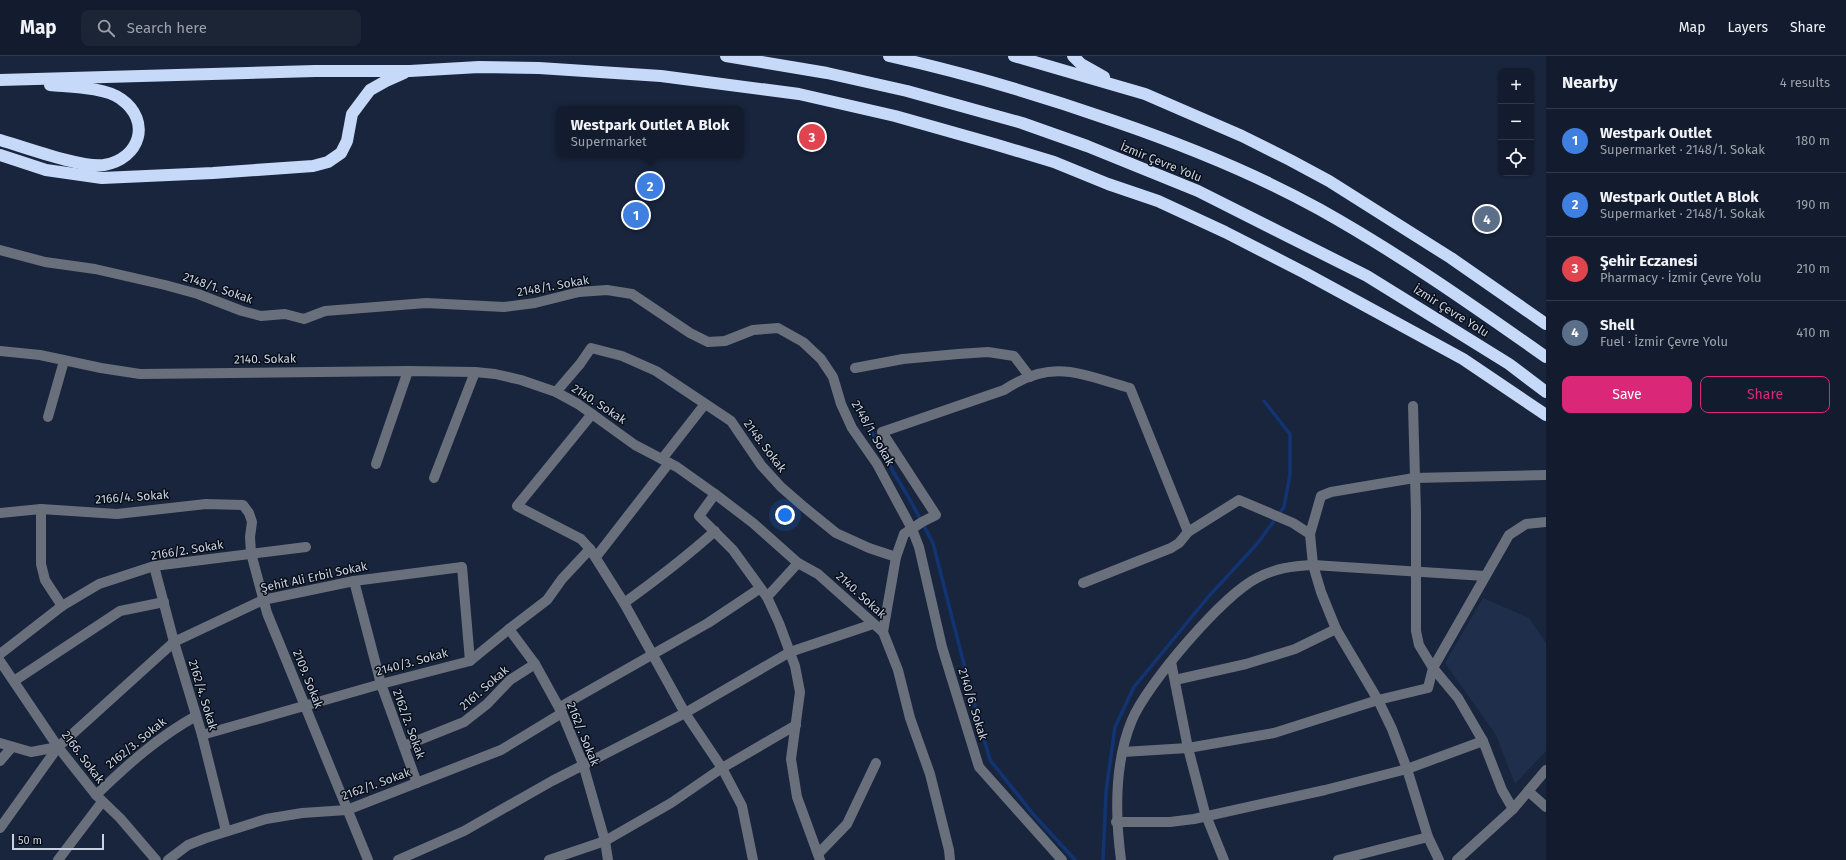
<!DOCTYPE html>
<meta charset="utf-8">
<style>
:root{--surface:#121c2e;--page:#1b2536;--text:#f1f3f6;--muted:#9ca1aa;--line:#313a4a;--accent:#db2777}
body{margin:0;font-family:"Fira Sans",sans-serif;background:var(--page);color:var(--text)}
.controls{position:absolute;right:12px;top:12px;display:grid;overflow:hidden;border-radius:8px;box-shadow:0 1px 3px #0004}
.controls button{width:36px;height:36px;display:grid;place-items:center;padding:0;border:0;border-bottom:1px solid var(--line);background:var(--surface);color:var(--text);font:20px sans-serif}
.scale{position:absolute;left:12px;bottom:10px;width:92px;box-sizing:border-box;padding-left:4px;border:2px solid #c9d2e2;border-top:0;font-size:11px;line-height:14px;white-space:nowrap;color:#c9d2e2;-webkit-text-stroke:3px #090f19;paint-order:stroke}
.you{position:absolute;left:785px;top:459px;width:14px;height:14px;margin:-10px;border:3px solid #fff;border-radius:50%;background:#1a73e8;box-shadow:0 0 0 6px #1a73e833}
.badge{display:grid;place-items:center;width:26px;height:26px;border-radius:50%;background:var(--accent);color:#fff;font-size:13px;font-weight:700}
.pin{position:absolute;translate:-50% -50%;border:2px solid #fff;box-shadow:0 1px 4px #0006}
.popup{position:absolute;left:556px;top:50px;width:188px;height:52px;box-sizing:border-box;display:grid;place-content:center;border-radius:8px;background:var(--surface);filter:drop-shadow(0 1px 3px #0005);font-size:13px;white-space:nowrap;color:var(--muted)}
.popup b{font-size:15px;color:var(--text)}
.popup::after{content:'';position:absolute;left:50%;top:100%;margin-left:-8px;border:8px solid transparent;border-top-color:var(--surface)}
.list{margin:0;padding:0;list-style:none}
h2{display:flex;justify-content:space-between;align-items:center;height:52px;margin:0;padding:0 16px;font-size:17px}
h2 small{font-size:13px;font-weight:400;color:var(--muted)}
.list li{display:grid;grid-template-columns:26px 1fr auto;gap:12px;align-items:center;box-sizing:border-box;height:64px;padding:0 16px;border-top:1px solid var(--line)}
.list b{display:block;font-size:15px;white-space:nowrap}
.list p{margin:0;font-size:13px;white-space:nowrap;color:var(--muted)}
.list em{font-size:13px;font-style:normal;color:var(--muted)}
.actions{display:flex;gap:8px;padding:12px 16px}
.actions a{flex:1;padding:9px 0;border:1px solid var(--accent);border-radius:8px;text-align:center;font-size:14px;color:var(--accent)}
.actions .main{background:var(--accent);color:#fff}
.icon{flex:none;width:22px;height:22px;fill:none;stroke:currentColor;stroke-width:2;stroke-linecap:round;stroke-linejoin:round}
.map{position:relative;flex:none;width:1546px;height:804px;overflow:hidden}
header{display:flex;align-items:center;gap:24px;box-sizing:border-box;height:56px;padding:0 20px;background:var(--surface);border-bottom:1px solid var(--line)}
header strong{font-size:19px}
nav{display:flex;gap:22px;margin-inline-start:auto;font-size:14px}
.search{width:280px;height:36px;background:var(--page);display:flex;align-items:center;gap:10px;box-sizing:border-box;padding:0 14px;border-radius:8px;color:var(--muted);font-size:15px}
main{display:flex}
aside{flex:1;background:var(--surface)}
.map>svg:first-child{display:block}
.built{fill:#1e2e4b}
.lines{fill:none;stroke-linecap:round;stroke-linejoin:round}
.stream{stroke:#133472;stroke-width:3.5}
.minor{stroke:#69707c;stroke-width:10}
.highway{stroke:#c7d9f8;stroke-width:12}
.labels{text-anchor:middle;stroke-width:3;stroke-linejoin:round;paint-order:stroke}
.street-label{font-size:12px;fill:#c9d2e2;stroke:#090f19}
</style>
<header>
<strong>Map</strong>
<div class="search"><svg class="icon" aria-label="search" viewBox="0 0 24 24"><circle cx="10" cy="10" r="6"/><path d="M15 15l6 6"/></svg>Search here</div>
<nav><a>Map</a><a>Layers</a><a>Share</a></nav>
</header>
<main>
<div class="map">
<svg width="1546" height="804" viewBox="0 0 1546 804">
<rect width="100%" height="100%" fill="#18253d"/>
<polygon class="built" points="1483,542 1529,562 1546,587 1546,695 1515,728 1496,679 1445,607"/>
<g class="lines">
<g class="stream">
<polyline points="857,344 879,392 909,442 933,487 968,624 990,704 1033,758 1075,804"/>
<polyline points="1103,804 1106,736 1115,671 1134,631 1209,540 1257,488 1284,451 1290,418 1290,378 1264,345"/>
</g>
<g class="minor">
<polyline points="0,194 45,206 95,213 165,229 198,238 242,255 261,260 285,258 304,263 325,255 426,247 504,251 535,247 579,236 607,234 632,238 690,277 708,286 725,285 753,274 778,272 803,286 821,303 833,321 841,348 852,372 877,408 912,473 919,491 942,591 979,711 1062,804"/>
<polyline points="0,295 40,299 101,312 140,318 408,315 475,316 495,318 521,324 556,336 578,348 635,389 677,411 715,438 753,467 798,507 818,518 883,576 898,614 910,662 930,718 949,794 950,804"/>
<polyline points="855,312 903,303 958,298 988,296 1014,300 1030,321"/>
<polyline points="556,336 580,308 591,292 622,300 656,315 731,365 761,409 781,431 804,451 836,477 869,492 896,501 883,576"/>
<polyline points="1413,350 1416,456 1416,575 1419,589 1433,612 1458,642 1483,685 1502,734 1513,753"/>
<polyline points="48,361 64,305"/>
<polyline points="662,403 705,348"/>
<polyline points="376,408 408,315"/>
<polyline points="434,422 475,316"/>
<polyline points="715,438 699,460 733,494 767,541 779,567 795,610 800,636 791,703 797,741 820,804"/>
<polyline points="41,453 41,508 45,524 62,550"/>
<polyline points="0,457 41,453 117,458 206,448 243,449 249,457 252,466 250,481 251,497 267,557 368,804"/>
<polyline points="1310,478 1321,440 1331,436 1414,422 1546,419"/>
<polyline points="596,501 669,407"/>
<path d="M896 501 904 478 922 466 936 459 882 376 1004 334C1052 302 1080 318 1130 332L1188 476"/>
<polyline points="154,510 174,586 202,679 226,775"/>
<polyline points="354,525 381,628 417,727"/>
<polyline points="1083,527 1171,492 1179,487 1188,476 1239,444 1293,467 1310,478 1313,509 1321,536 1336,573 1378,644 1392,673 1407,713 1428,781"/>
<polyline points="767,541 798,507"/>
<path d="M624 547C656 524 686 501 715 475"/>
<polyline points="509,573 535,608 562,657 583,708 605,785 608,804"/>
<polyline points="0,598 62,550 99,528 154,510 306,491"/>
<polyline points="0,605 58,691 96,739 120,762 156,804"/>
<polyline points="1171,606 1188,692 1205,757 1224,804"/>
<polyline points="1175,624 1246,608 1295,593 1336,573"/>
<polyline points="14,625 120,555 164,546"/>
<polyline points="560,651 708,567 759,533"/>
<polyline points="202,679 381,628 470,605 509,573 547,544 562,523 590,493"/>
<polyline points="0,687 31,696 58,691"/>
<polyline points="404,690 464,666 487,648 510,624 535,608"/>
<polyline points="1123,696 1188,692 1274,677 1378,644 1428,632 1433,612 1509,479 1526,468 1546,466"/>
<polyline points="0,705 12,691"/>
<polyline points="1528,735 1546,751"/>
<path d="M96 739C127 709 158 681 196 660"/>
<polyline points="1116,766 1170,766 1194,763 1325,734 1407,713 1483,685"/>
<polyline points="0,772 58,691 174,586 263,544 354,525 462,511 470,605"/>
<polyline points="818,798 847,768 876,707"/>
<polyline points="58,804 102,746"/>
<polyline points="168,804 188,789 206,782 266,763 302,757 347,754 501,694 562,657"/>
<polyline points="398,804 464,775 552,725 685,657 790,596 873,568"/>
<polyline points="549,804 605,785 671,747 722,712 685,657 624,547 590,493 581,483 517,450 592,358"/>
<polyline points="753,804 742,750 722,712 796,669"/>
<path d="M1121 804C1115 758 1114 707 1132 664 1147 628 1223 539 1257 522 1276 512 1292 510 1313 509L1485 520"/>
<polyline points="1338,804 1428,781 1439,804"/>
<polyline points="1457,804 1513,753 1546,714"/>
</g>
<g class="highway">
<polyline points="726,0 827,17 907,35 1022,67 1087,90 1198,135 1367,220 1509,308 1546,336"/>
<path d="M889 0C965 17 1040 39 1114 65 1184 89 1254 117 1319 153 1398 197 1472 249 1546 301"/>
<polyline points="1014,0 1145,38 1242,80 1290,104 1329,125 1451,202 1546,268"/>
<polyline points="1073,0 1081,8 1104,21"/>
<polyline points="0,24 315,15 410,15 479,11 539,12 661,20 799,38 895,60 994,88 1054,106 1108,128 1158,145 1225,176 1305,217 1463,303 1546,359"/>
<path d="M0 84C24 91 81 112 104 109 140 103 152 65 121 43 105 31 70 31 50 29"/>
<polyline points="0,99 46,114 102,122 213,117 313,110 328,106 341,97 347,85 352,58 370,34 386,25 404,17"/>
</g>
</g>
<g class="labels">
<g class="street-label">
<text transform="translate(1161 106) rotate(22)" y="4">İzmir Çevre Yolu</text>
<text transform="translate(553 230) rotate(-10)" y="4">2148/1. Sokak</text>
<text transform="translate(218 232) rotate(19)" y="4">2148/1. Sokak</text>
<text transform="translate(1451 255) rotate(32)" y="4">İzmir Çevre Yolu</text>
<text transform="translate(265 303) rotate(-1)" y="4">2140. Sokak</text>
<text transform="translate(599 348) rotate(33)" y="4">2140. Sokak</text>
<text transform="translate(873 377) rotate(60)" y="4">2148/1. Sokak</text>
<text transform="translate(765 390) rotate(53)" y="4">2148. Sokak</text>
<text transform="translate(132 441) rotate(-4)" y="4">2166/4. Sokak</text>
<text transform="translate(187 494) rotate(-9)" y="4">2166/2. Sokak</text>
<text transform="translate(314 521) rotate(-12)" y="4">Şehit Ali Erbil Sokak</text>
<text transform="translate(861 539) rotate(42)" y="4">2140. Sokak</text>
<text transform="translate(412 606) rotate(-15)" y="4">2140/3. Sokak</text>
<text transform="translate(308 623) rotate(68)" y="4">2109. Sokak</text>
<text transform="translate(484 632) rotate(-41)" y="4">2161. Sokak</text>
<text transform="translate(203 639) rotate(73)" y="4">2162/4. Sokak</text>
<text transform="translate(973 648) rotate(73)" y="4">2140/6. Sokak</text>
<text transform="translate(409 668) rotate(70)" y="4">2162/2. Sokak</text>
<text transform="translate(583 678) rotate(68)" y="4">2162/. Sokak</text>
<text transform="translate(136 687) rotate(-39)" y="4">2162/3. Sokak</text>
<text transform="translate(83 701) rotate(53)" y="4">2166. Sokak</text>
<text transform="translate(376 728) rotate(-20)" y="4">2162/1. Sokak</text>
</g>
</g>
</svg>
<div class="controls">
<button>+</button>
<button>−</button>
<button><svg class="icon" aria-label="locate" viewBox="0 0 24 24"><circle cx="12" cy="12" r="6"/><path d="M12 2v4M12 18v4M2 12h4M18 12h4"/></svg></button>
</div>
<div class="scale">50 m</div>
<div class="you"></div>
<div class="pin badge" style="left:636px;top:159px;background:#3f7fe0">1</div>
<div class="pin badge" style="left:650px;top:130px;background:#3f7fe0">2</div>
<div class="popup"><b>Westpark Outlet A Blok</b>Supermarket</div>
<div class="pin badge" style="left:812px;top:81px;background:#e0444e">3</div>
<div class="pin badge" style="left:1487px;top:163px;background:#5c6f8a">4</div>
</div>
<aside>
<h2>Nearby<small>4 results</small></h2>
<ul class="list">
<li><span class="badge" style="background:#3f7fe0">1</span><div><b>Westpark Outlet</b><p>Supermarket · 2148/1. Sokak</p></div><em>180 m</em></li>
<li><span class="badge" style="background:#3f7fe0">2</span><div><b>Westpark Outlet A Blok</b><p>Supermarket · 2148/1. Sokak</p></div><em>190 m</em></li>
<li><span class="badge" style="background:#e0444e">3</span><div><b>Şehir Eczanesi</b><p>Pharmacy · İzmir Çevre Yolu</p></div><em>210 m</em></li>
<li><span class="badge" style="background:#5c6f8a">4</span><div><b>Shell</b><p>Fuel · İzmir Çevre Yolu</p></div><em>410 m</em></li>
</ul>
<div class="actions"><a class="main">Save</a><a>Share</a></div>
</aside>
</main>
